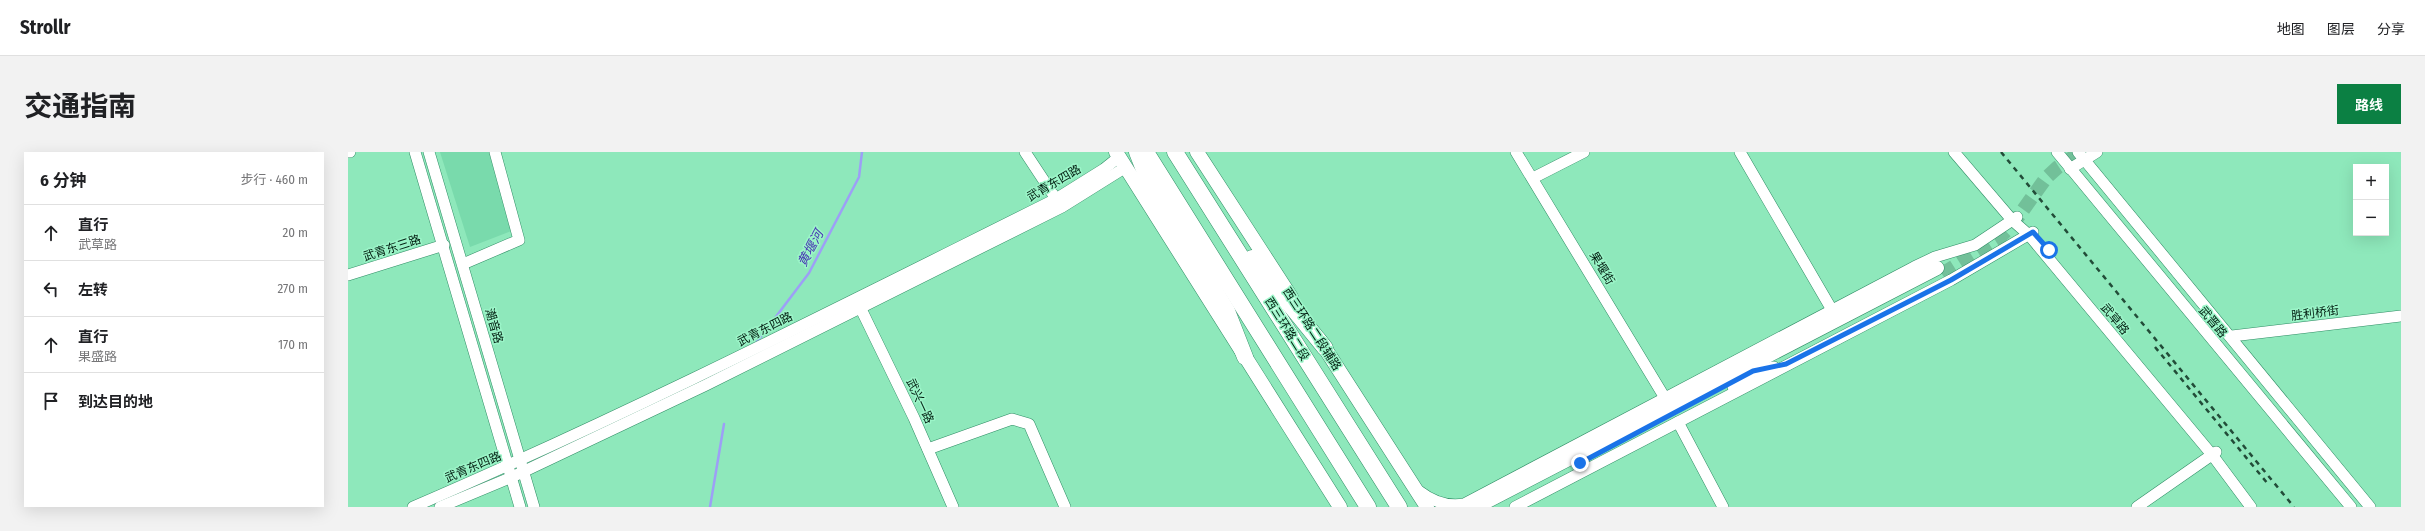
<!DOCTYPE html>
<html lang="zh">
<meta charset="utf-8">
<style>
:root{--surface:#fff;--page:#f2f2f2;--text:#202124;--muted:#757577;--line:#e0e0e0;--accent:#0b8043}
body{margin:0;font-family:"Fira Sans Condensed","Noto Sans SC",sans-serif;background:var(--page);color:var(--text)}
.controls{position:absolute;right:12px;top:12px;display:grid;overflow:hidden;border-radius:0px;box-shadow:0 4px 16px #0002}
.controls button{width:36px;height:36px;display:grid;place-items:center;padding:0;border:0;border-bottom:1px solid var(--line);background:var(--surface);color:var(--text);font:20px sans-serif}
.stop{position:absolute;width:12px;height:12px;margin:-9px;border:3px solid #1a73e8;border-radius:50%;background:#fff}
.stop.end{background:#1a73e8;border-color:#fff;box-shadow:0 1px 4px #0008}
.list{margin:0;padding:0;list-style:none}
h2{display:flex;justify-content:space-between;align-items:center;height:52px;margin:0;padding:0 16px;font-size:17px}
h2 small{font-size:13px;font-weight:400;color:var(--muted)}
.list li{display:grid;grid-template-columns:26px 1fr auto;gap:12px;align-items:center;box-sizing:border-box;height:56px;padding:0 16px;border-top:1px solid var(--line)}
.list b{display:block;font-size:15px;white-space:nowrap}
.list p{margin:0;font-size:13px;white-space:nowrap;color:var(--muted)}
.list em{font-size:13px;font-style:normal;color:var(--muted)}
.icon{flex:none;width:22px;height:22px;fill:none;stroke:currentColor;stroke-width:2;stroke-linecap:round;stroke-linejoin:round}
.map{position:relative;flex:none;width:2053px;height:355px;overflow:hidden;border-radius:0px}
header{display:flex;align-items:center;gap:24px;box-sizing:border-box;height:56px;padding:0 20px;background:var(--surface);border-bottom:1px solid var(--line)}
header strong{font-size:19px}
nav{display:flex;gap:22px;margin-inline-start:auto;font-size:14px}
.intro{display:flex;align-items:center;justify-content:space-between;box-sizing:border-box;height:96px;padding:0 24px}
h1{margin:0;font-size:28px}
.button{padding:10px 18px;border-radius:0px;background:var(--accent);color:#fff;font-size:14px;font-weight:700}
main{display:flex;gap:24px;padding:0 24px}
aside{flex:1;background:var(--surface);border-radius:0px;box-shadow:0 4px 16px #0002}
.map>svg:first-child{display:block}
.built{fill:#79daac}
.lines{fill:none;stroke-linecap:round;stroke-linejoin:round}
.stream{stroke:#9d9ff6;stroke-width:2.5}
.major-tunnel{stroke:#72c099;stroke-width:14;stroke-dasharray:14 7;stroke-linecap:butt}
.minor-casing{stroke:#2f8d65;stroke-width:12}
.major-casing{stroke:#2f8d65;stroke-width:15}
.highway-casing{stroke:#2f8d65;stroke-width:17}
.minor{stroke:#fff;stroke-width:11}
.major{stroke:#fff;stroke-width:14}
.highway{stroke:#fff;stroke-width:16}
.rail{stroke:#224c38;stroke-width:2.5;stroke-dasharray:5 5;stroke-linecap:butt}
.route{stroke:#1a73e8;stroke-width:5}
.labels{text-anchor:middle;stroke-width:3;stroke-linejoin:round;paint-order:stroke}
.street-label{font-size:12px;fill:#021e11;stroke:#9bf5c8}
.water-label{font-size:13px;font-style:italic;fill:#4838b3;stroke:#9bf5c8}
</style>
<header>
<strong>Strollr</strong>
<nav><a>地图</a><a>图层</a><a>分享</a></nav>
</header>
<div class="intro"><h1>交通指南</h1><a class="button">路线</a></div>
<main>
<aside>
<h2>6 分钟<small>步行 · 460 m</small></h2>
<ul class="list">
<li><svg class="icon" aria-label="ahead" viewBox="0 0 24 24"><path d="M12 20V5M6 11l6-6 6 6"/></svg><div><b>直行</b><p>武草路</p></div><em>20 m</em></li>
<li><svg class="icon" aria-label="left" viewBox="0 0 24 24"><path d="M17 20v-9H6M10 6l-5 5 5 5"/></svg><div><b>左转</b></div><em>270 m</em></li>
<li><svg class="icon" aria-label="ahead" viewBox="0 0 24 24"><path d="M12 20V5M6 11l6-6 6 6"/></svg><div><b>直行</b><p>果盛路</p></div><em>170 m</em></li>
<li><svg class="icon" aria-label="arrive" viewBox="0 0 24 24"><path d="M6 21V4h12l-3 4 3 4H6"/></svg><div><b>到达目的地</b></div></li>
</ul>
</aside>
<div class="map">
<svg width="2053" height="355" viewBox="0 0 2053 355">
<rect width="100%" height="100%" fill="#8ee8bb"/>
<polygon class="built" points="92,0 141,0 163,79 122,95"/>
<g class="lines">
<g class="stream">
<polyline points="408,191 461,121 511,25 514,0"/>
<polyline points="362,355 376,272"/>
</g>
<polyline class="major-tunnel" points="1594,122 1650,87 1665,72 1698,26 1710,15 1733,0"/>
<defs>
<g id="minor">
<polyline points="0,0 2,0"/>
<polyline points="67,0 172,355"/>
<polyline points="81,0 186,355"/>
<polyline points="677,0 712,53"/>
<polyline points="1168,0 1317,246"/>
<polyline points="1392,0 1484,158"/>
<polyline points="1606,0 1664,68 1681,83 1865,304 1903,355"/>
<polyline points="1709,0 2003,355"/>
<polyline points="1730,0 2022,355"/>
<polyline points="1722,17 1749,0"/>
<polyline points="1185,26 1236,0"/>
<polyline points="115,112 171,88 147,0"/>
<polyline points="0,123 96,93"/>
<polyline points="512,155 566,266 605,355"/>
<polyline points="1884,184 2053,164"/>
<polyline points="1385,235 1405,219 1426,215"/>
<polyline points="1330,270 1375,355"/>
<polyline points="580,297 664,267 681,272 717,355"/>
<path d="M1071 339C1084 349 1099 355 1116 352L1566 115 1587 105 1627 93 1669 65"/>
<path d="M65 355C284 261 495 153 708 47L756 17 771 5"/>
<polyline points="92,355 164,325 358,233 714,55 778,15"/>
<polyline points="1167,355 1603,128 1685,80"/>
<polyline points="1789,355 1868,300"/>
</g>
<g id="major">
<polyline points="768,0 992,355"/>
<polyline points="849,0 943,145"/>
<polyline points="971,187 1079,355"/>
<polyline points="1128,355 1589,116"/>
</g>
<g id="highway">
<polyline points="789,0 800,28 879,159 897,205"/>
<polyline points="798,0 1020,355"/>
<polyline points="827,0 1051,355"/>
<polyline points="904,106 977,196"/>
</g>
</defs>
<use href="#minor" class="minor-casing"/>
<use href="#major" class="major-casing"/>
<use href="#highway" class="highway-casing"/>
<use href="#minor" class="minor"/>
<use href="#major" class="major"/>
<use href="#highway" class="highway"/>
<g class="rail">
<polyline points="1653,0 1946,355"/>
<polyline points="1807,195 1920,332"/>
</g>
</g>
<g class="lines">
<polyline class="route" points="1232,311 1405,219 1438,212 1603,128 1685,80 1701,98"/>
</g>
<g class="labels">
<g class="street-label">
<text transform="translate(706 31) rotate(-30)" y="4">武青东四路</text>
<text transform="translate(44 96) rotate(-18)" y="4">武青东三路</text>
<text transform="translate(1254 116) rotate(59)" y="4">果堰街</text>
<text transform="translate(1967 161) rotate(-7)" y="4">胜利桥街</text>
<text transform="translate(1767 167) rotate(50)" y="4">武草路</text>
<text transform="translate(1865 170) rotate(50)" y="4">武晋路</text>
<text transform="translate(146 174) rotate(74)" y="4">潮音路</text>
<text transform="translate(417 177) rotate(-27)" y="4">武青东四路</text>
<text transform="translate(939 177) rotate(58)" y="4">西三环路二段</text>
<text transform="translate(964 177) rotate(57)" y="4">西三环路二段辅路</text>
<text transform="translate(572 249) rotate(65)" y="4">武兴一路</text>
<text transform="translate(125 315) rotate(-23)" y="4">武青东四路</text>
</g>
<g class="water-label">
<text transform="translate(462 96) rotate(-62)" y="5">黄堰河</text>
</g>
</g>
</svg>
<div class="controls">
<button>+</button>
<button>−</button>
</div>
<div class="stop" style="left:1701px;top:98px"></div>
<div class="stop end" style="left:1232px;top:311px"></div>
</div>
</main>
